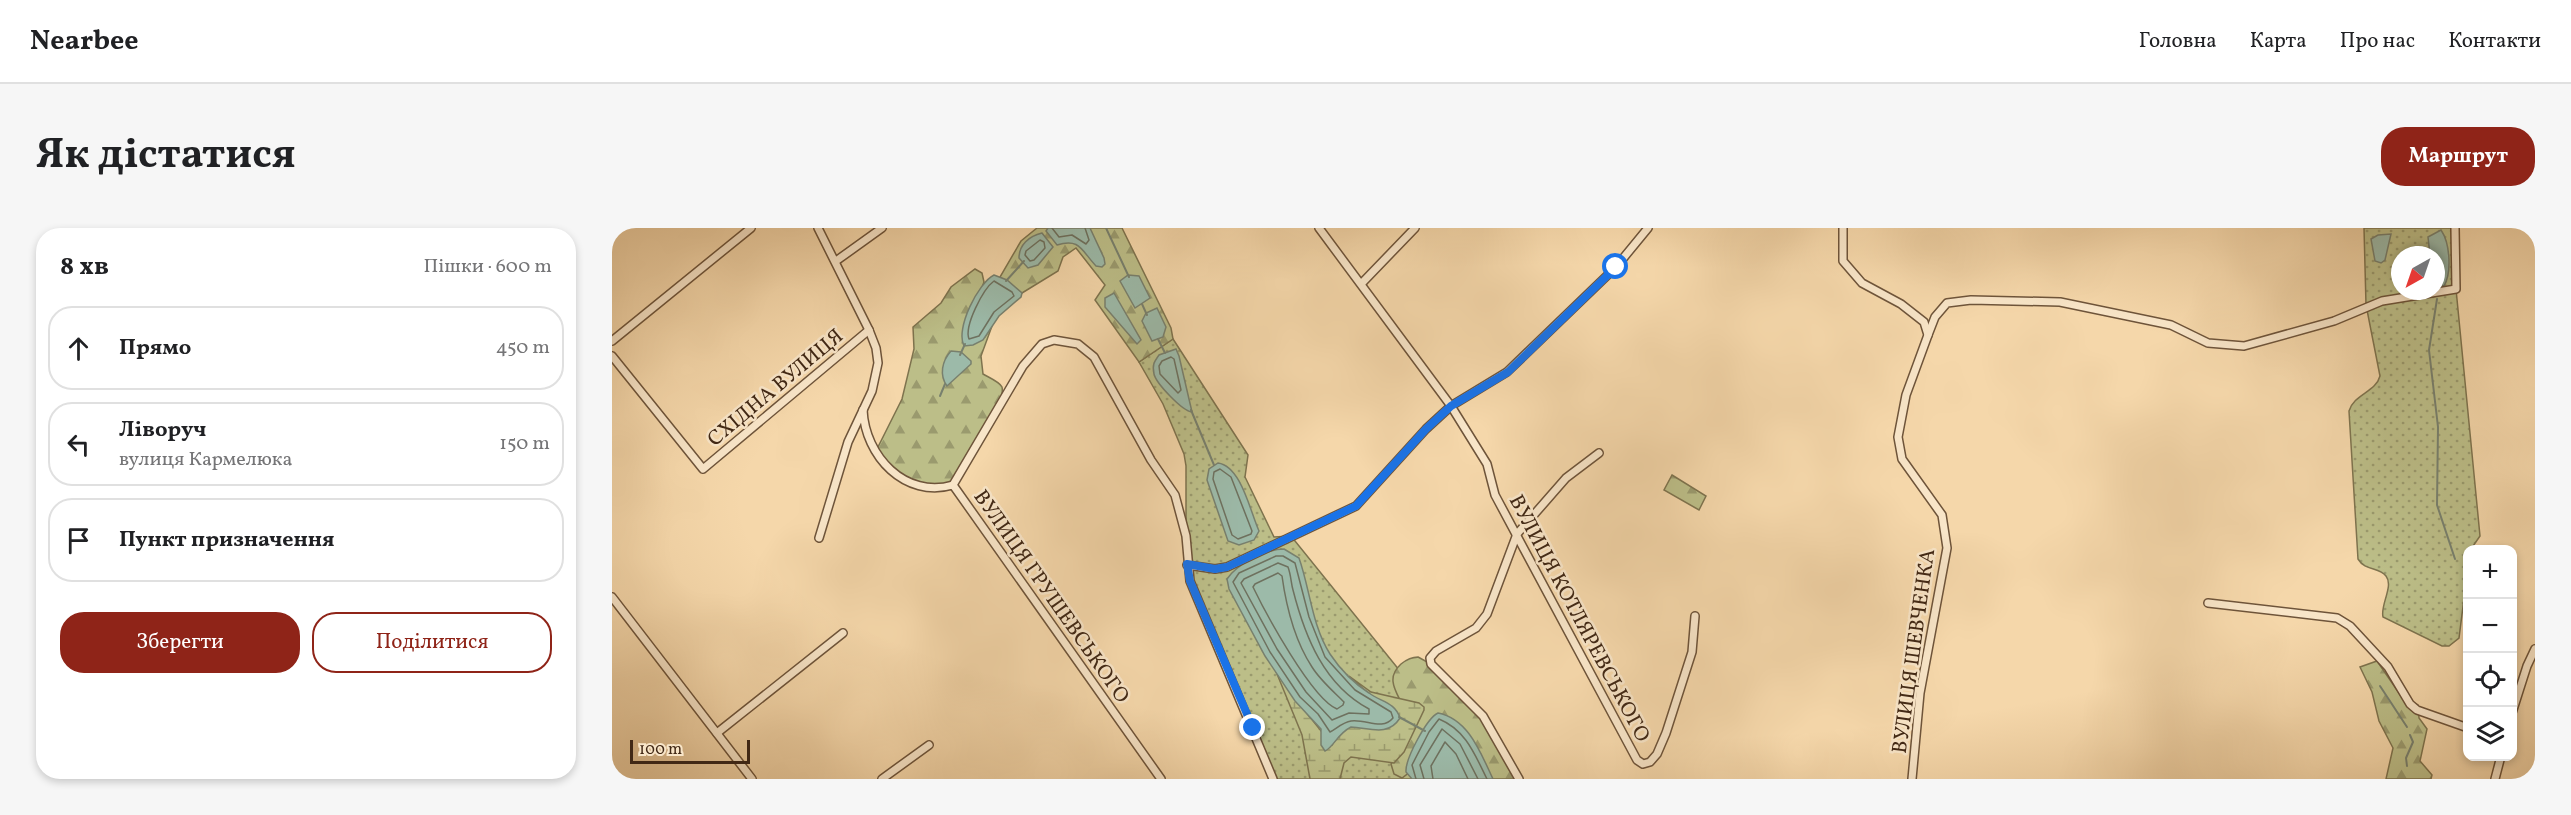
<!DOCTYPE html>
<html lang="uk">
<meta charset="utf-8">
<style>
:root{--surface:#fff;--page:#f6f6f6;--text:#202124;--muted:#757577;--line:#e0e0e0;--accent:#8f2418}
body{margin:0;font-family:Vollkorn,serif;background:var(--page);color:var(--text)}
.controls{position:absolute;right:18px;bottom:18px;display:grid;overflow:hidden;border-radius:12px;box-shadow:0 3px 9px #0003}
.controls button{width:54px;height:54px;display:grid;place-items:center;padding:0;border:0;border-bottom:2px solid var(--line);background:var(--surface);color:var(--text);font:30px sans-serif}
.compass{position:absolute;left:1779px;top:18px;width:54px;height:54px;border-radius:50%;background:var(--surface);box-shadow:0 3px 9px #0003;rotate:220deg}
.scale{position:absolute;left:18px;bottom:15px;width:120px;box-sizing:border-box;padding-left:6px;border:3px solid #412815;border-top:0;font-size:16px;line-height:21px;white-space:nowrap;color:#412815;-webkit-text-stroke:4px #f8e5c8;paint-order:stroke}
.stop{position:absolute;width:18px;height:18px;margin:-14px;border:4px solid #1a73e8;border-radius:50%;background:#fff}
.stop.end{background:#1a73e8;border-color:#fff;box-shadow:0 2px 6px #0008}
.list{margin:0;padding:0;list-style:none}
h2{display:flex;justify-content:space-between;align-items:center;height:78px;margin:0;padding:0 24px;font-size:26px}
h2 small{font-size:20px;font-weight:400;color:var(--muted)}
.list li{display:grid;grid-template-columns:39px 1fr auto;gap:18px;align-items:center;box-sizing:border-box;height:84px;margin:0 12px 12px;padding:0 12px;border:2px solid var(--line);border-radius:24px}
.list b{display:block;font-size:22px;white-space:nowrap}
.list p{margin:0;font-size:20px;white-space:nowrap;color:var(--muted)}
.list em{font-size:20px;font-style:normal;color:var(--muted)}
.actions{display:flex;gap:12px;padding:18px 24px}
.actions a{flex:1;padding:14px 0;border:2px solid var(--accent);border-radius:24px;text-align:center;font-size:21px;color:var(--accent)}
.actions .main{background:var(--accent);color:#fff}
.icon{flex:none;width:33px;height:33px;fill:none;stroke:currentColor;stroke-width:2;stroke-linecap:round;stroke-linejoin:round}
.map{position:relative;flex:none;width:1923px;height:551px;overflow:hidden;border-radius:24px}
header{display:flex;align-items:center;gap:36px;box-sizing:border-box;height:84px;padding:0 30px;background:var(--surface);border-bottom:2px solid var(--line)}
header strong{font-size:28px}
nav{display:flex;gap:33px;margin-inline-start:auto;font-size:21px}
.intro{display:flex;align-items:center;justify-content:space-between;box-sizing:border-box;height:144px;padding:0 36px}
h1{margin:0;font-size:42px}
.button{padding:15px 27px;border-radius:24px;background:var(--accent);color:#fff;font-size:21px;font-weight:700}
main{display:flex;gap:36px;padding:0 36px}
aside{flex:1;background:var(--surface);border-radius:24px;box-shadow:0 3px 9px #0003}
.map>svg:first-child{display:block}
.grass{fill:url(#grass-dots);stroke:#7e734e;stroke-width:1.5;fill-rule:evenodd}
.forest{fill:url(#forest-firs);stroke:#7e734e;stroke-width:1.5}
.wetland{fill:url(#wetland-marsh);stroke:#7e734e;stroke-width:1.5}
.water{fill:#9cbaa9;stroke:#78806e;stroke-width:1.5}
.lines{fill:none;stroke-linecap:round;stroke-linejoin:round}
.shore{stroke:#6e715f;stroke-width:1.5}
.stream{stroke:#78806e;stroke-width:2}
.street-casing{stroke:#6e543a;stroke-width:10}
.street{stroke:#f8e5c8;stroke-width:7}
.route{stroke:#1a73e8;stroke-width:8}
.labels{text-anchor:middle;stroke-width:5;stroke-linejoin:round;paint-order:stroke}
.street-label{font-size:21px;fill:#412815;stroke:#f8e5c8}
</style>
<header>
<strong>Nearbee</strong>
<nav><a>Головна</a><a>Карта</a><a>Про нас</a><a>Контакти</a></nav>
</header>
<div class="intro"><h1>Як дістатися</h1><a class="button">Маршрут</a></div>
<main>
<aside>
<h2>8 хв<small>Пішки · 600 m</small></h2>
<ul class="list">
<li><svg class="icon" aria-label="ahead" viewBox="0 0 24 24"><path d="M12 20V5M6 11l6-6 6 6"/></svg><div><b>Прямо</b></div><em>450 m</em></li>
<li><svg class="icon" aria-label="left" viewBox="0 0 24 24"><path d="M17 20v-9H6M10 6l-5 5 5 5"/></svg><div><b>Ліворуч</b><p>вулиця Кармелюка</p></div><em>150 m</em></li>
<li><svg class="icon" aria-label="arrive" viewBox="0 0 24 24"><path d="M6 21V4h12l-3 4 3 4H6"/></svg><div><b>Пункт призначення</b></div></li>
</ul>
<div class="actions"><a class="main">Зберегти</a><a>Поділитися</a></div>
</aside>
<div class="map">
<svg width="1923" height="551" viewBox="0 0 1923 551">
<defs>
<pattern id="grass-dots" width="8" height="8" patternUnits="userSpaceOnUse" patternTransform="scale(1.5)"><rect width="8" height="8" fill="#bcbe88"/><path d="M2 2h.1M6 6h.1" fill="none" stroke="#9a9a6e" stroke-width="1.8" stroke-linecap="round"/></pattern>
<pattern id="forest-firs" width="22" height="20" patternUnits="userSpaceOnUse" patternTransform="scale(1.5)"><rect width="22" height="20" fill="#bcbe88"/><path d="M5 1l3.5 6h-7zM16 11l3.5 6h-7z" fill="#9a9a6e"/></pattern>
<pattern id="wetland-marsh" width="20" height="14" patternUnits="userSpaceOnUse" patternTransform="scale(1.5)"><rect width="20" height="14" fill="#bcbe88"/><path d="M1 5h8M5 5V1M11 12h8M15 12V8" fill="none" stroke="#9a9a6e"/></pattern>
</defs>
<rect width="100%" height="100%" fill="#f5d7aa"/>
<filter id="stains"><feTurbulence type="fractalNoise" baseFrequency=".00333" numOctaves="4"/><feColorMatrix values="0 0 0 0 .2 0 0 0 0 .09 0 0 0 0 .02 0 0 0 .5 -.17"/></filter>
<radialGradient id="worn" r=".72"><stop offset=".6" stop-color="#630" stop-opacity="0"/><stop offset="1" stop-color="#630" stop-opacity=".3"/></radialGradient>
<g class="grass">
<path d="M1752 0H1843L1844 61 1868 308 1859 321 1856 322 1855 347 1847 410 1837 418H1830L1771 389C1768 377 1782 358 1774 348 1767 339 1753 343 1746 331L1737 183C1742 166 1764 164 1768 148L1754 77ZM1788 27H1824V63H1788Z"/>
<polygon points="561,111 636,227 633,249 662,309 679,308 792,448 907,551 661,551 578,353 574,308 574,238 572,226 551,176 527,134"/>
</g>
<g class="forest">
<polygon points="425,0 510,0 559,100 561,111 527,134 483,72 493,57 464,20 451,29 446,43 410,65 388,49 409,13"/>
<path d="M363 41 370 45 372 54 353 105 373 109 380 98 369 128 371 146C376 149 388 154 390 159 395 174 350 241 341 257L330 260 298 255 265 226 266 219 290 171 302 121 301 99 329 75 339 59Z"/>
<polygon points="1060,247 1094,268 1087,282 1052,262"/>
<path d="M806 429 819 436 871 488 905 551H872L798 544 790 550 782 546 779 536C786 522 797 503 794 487 790 469 770 453 789 436 794 432 799 429 806 429Z"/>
<polygon points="1765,433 1789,468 1806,477 1807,490 1815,501 1808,533 1820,547 1819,551 1774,551 1781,520 1767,493 1760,464 1748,439"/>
</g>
<path class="wetland" d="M663 441C680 469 701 492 720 517L731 500 768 476 737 448 759 464 807 475 812 479V482L792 524 782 535 739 529 732 535 728 551H698L690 507Z"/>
<g class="water">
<path d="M436 0H478L492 30 493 36 490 39 484 38C469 22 468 10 445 17L434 3Z"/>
<path d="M1829 2C1838 15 1840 44 1832 58L1824 55V27H1818L1816 9Z"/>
<path d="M430 5 441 19 426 37 416 40 407 30C407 17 417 8 430 5Z"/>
<polygon points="1779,6 1773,32 1769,35 1763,33 1759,11 1766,7"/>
<path d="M382 47 395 52 410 65 409 69 387 88 371 112 361 117 352 118C343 101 366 55 382 47Z"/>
<polygon points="516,47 527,48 538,70 523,80 508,53"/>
<polygon points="502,65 529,112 525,116 493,79 493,70"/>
<polygon points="545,80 554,99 551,109 540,113 530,93 534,85"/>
<path d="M564 121 567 128 580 184C570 183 544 155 542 146 540 137 542 134 547 127Z"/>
<path d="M339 123 349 124 359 133V136L335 158C327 147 330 133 339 123Z"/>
<path d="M606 235C629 238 638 283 647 303L642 312 627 317 616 313 595 252 597 241Z"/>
<path d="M672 321 687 330C698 361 700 398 718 426 728 441 743 456 757 465 769 474 783 474 788 490 776 509 758 500 739 499 725 506 722 519 713 523L709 517V501L683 473 653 428 617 361 615 351C625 336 654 321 672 321Z"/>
<path d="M826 485C857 491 869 526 881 551H800L794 544C793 531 815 490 826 485Z"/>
</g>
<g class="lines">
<g class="shore">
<polyline points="440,0 447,9 460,7 474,16 477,12 473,0"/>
<polygon points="428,12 432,14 433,20 422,32 418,33 413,27 414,23"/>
<path d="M382 53 400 64 402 68 382 84 367 108 357 111C352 98 371 61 382 53Z"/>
<polygon points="559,129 562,131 569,162 566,165 548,146 547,138 550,133"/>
<polygon points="608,241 619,249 640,303 639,306 626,311 620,307 601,251 602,244"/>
<path d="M664 328H671L683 335 697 389 713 429 743 462 779 484 781 490C770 503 755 491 739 493 731 494 724 501 718 504L706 486 688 469 658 424 621 354 627 345Z"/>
<path d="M666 335 676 339C679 347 679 355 681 362 693 409 712 457 757 481V486L737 485 720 492 694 464 665 421 629 355 632 351Z"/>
<path d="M666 345 670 348C674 377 683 413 700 439 708 452 721 463 732 474L731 477 725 481C700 471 654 386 641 359L643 356Z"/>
<path d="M804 551 800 537 817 504 827 491C854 502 863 527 875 551"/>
<polyline points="812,551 808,537 830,501 848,516 866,551"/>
<polyline points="821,551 819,538 833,514 844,526 856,551"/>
</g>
<g class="stream">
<polyline points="494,0 517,49"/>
<polyline points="394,53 412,33"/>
<polyline points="1825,71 1817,122 1826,199 1825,277 1843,331"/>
<polyline points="530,76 535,87"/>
<polyline points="546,111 553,125"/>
<polyline points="348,127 353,116"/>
<polyline points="328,168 333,156"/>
<polyline points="579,182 602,237"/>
<polyline points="1768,458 1795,499"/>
<polyline points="787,489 813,503"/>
<polyline points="1795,538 1794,530 1801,514 1798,507"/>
</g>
<defs>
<g id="street">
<polyline points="206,0 257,102 264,120 266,135 260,163 236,214 207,310"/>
<polyline points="707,0 839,178 875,236 883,267 1025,532 1031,536 1038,534 1045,526 1054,505 1080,424 1083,388"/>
<polyline points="1231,0 1231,33 1250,55 1289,76 1312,94 1316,107 1294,167 1286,209 1290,231 1330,287 1335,320 1308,465 1300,551"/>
<polyline points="224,33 270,0"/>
<polyline points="750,55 803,0"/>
<polyline points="1316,107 1323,89 1335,75 1359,72 1448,74 1559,97 1596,115 1632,118 1722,93 1770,73 1844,61 1843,0"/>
<polyline points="0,113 139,0"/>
<polyline points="0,128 91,241 257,102"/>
<path d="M251 182C253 228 293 271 341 257L549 551"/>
<polyline points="341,257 411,138 430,116 442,112 466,116 482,129 539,232 563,267 574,308 578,353 661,551"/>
<polyline points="575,337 603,341 615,339 744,278 814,201 839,178 895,144 1004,39 1036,0"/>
<polyline points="0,369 140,551"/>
<polyline points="1596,375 1725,390 1738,398 1776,439 1798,476 1805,482 1856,500"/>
<polyline points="1900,485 1915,438 1923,421"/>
<polyline points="105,505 231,405"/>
<polyline points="270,551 317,517"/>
<polyline points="907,551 871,488 819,436 818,430 824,423 864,400 875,386 905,306 954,250 987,225"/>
<polyline points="1883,551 1889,528"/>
</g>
</defs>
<use href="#street" class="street-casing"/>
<use href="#street" class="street"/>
</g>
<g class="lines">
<polyline class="route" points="641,500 578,353 575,336 603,341 615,339 744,278 814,201 839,178 896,144 1004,39"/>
</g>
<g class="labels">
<g class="street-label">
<text transform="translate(163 159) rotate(-40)" y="7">СХІДНА ВУЛИЦЯ</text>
<text transform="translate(440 368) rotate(55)" y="7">ВУЛИЦЯ ГРУШЕВСЬКОГО</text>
<text transform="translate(968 390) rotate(62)" y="7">ВУЛИЦЯ КОТЛЯРЕВСЬКОГО</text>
<text transform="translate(1301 423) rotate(-82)" y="7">ВУЛИЦЯ ШЕВЧЕНКА</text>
</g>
</g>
<rect width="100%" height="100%" filter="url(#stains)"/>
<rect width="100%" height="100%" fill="url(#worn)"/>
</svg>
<div class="controls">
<button>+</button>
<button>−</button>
<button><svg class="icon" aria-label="locate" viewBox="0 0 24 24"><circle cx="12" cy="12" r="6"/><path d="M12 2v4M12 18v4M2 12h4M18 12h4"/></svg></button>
<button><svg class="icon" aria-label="layers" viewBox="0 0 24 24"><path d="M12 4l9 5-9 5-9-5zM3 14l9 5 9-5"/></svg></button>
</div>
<svg class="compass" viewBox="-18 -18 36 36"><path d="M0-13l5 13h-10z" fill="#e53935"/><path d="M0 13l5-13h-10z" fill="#757577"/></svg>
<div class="scale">100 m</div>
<div class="stop" style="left:1004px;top:39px"></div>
<div class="stop end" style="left:641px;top:500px"></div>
</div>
</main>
